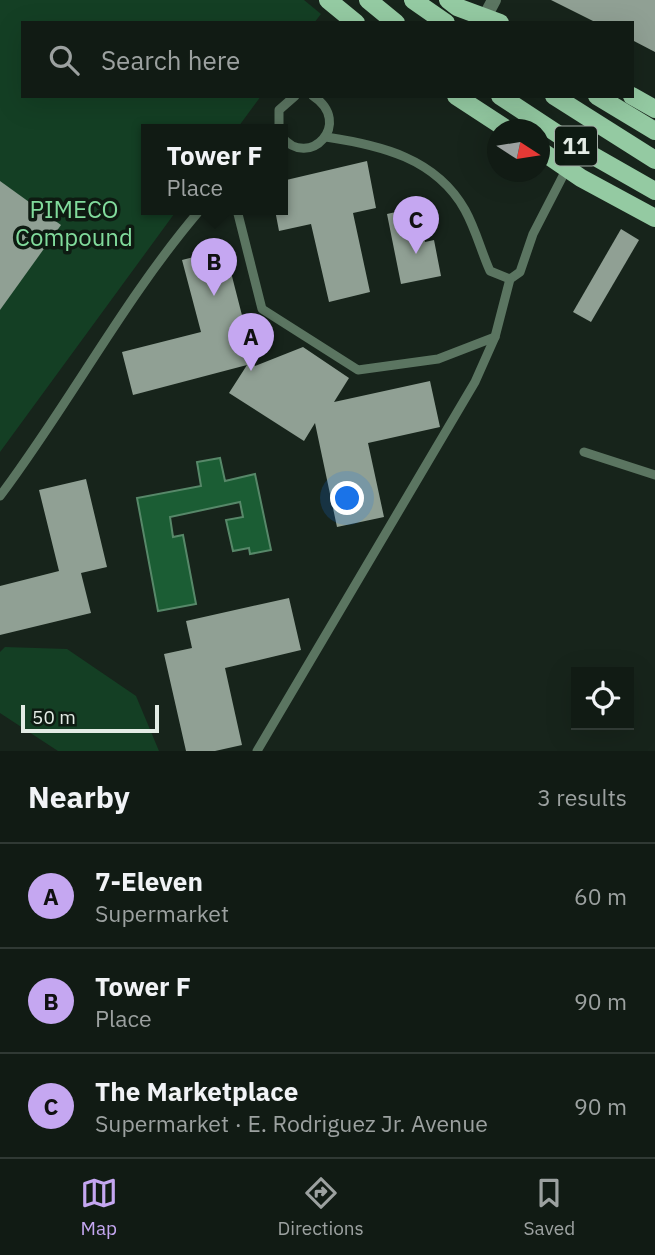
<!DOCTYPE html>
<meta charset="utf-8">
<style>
:root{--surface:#111b14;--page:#1a241d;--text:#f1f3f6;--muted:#9ca1a0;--line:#303934;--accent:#c5a7f1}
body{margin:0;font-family:"IBM Plex Sans",sans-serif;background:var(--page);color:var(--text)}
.controls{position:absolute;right:21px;bottom:21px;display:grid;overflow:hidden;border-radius:0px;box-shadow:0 7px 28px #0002}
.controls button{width:63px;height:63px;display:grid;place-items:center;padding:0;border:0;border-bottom:2px solid var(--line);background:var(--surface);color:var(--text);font:35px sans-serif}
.compass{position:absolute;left:487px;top:119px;width:63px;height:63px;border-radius:50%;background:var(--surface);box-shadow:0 7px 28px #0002;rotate:102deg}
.scale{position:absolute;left:21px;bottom:18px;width:138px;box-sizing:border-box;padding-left:7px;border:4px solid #e3ece5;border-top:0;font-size:19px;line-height:24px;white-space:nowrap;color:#e3ece5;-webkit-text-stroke:5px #0e1b12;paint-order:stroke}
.you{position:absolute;left:348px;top:499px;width:24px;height:24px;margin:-18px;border:5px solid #fff;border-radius:50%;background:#1a73e8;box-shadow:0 0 0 10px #1a73e833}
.badge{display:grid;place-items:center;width:46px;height:46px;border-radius:50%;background:var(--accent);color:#111;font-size:23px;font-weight:700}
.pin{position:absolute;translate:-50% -58px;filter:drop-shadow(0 2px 4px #0008)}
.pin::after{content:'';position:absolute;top:37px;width:24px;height:21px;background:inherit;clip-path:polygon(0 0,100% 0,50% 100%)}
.popup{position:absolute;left:141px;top:124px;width:147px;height:91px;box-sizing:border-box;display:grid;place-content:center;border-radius:0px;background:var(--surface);filter:drop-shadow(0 2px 5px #0005);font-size:23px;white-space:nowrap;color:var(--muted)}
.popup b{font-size:26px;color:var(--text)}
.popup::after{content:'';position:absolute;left:50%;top:100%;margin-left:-14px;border:14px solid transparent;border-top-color:var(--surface)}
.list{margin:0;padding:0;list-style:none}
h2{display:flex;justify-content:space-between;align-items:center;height:91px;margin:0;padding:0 28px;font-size:30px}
h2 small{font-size:23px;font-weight:400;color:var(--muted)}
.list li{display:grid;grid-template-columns:46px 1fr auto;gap:21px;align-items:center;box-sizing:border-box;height:105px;padding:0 28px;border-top:2px solid var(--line)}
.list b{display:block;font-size:26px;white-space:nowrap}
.list p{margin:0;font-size:23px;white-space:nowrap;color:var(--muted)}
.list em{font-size:23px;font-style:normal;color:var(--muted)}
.icon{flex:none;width:38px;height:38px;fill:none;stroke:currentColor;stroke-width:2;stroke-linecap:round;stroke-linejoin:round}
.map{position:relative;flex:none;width:655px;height:751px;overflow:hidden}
.search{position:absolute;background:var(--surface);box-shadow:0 7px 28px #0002;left:21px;right:21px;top:21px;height:77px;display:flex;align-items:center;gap:18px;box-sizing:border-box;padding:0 24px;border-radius:0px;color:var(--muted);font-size:26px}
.sheet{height:406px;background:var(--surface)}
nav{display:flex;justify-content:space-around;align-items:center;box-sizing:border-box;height:98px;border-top:2px solid var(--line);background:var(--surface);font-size:19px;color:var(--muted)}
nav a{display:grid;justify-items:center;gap:4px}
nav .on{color:var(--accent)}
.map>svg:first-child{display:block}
.green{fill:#143f24}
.water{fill:#1b5d34;stroke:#578869;stroke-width:2}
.building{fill:#90a094}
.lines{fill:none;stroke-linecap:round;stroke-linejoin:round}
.lane{stroke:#5b7561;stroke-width:9}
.street{stroke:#5b7561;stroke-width:14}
.primary{stroke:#94caa2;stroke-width:18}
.labels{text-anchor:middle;stroke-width:7;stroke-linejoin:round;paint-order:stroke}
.shield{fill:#0e1b12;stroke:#a3ada6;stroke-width:2}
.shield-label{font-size:23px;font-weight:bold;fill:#e3ece5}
.park-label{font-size:24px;fill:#81db9c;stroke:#0e1b12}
</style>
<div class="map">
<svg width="655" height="751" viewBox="0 0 655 751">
<rect width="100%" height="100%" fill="#17241b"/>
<g class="green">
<polygon points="0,0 304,0 321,14 314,23 23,23 23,96 261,96 236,130 146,130 146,210 177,210 0,452"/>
<polygon points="5,647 67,649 136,696 159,751 58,751 0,713 0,652"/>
</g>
<polygon class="water" points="220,458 225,481 255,474 271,550 250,554 249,548 233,551 226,520 243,517 240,502 170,517 173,537 183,535 196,604 158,611 137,498 201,486 197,462"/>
<g class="building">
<polygon points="551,0 655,0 655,52 632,40 632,23 597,23"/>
<polygon points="367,161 376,208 353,213 370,292 329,302 311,224 279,231 275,210 282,210 282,181"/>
<polygon points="0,181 61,225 0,310"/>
<polygon points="418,207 425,242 434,240 441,276 401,284 387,214"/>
<polygon points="621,229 639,240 591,322 573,312"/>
<polygon points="225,249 255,366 303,347 349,378 334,402 430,381 440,427 368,443 384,517 337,527 315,423 304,441 229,393 247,365 133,395 122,352 201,332 182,260"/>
<polygon points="86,479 107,567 81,573 91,613 0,635 0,586 59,571 39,490"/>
<polygon points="289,598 301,650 225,668 242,745 215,751 186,751 164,654 192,648 186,621"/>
</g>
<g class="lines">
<g class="lane">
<polyline points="279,130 279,110 295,96"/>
<path d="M282 137C309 170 354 123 313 96"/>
<path d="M326 137C380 145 436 158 465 210 476 230 481 251 490 271L510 279 520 272 533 234 567 168"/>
<polyline points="237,210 262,309 358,370 438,359 495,337"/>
<polyline points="584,452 655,475"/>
<path d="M0 496C70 403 124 299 200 210"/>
<polyline points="257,751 475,382 495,337 510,279"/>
</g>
<polyline class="street" points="486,15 494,0"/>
<g class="primary">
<polyline points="328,0 356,23"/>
<polyline points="368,0 396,23"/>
<polyline points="413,0 446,23"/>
<polyline points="448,0 457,7 500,23"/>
<polyline points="456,96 508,130"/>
<polyline points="500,96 576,146 655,191"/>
<polyline points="554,96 655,160"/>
<polyline points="597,96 655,131"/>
<polyline points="632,96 655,109"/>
<polyline points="540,150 581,178 655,218"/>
</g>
</g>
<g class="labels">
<rect class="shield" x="555" y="126.5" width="42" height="39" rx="5"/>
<g class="shield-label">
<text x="576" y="154">11</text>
</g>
<g class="park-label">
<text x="74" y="218">PIMECO<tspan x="74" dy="28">Compound</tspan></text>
</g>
</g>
</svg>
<div class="controls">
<button><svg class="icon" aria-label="locate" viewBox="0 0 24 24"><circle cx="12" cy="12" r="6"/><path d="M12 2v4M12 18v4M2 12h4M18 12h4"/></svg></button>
</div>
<svg class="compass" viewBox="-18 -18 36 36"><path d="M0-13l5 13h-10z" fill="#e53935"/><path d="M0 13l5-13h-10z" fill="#9ca1a0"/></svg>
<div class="scale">50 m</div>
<div class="you"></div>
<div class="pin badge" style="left:251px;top:371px">A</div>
<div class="pin badge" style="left:214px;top:296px">B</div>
<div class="popup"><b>Tower F</b>Place</div>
<div class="pin badge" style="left:416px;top:254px">C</div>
<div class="search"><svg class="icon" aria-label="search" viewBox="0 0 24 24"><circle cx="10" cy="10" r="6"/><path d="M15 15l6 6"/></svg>Search here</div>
</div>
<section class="sheet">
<h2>Nearby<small>3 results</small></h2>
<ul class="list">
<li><span class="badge">A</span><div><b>7-Eleven</b><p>Supermarket</p></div><em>60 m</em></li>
<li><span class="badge">B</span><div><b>Tower F</b><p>Place</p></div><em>90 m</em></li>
<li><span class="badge">C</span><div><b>The Marketplace</b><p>Supermarket · E. Rodriguez Jr. Avenue</p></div><em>90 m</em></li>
</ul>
</section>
<nav>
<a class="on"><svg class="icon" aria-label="map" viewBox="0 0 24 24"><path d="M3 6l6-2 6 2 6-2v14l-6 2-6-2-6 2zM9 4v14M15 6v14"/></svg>Map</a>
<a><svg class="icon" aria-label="directions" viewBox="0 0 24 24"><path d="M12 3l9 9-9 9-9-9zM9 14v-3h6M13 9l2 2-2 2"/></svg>Directions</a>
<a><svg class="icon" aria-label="saved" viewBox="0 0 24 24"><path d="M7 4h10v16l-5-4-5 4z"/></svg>Saved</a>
</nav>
